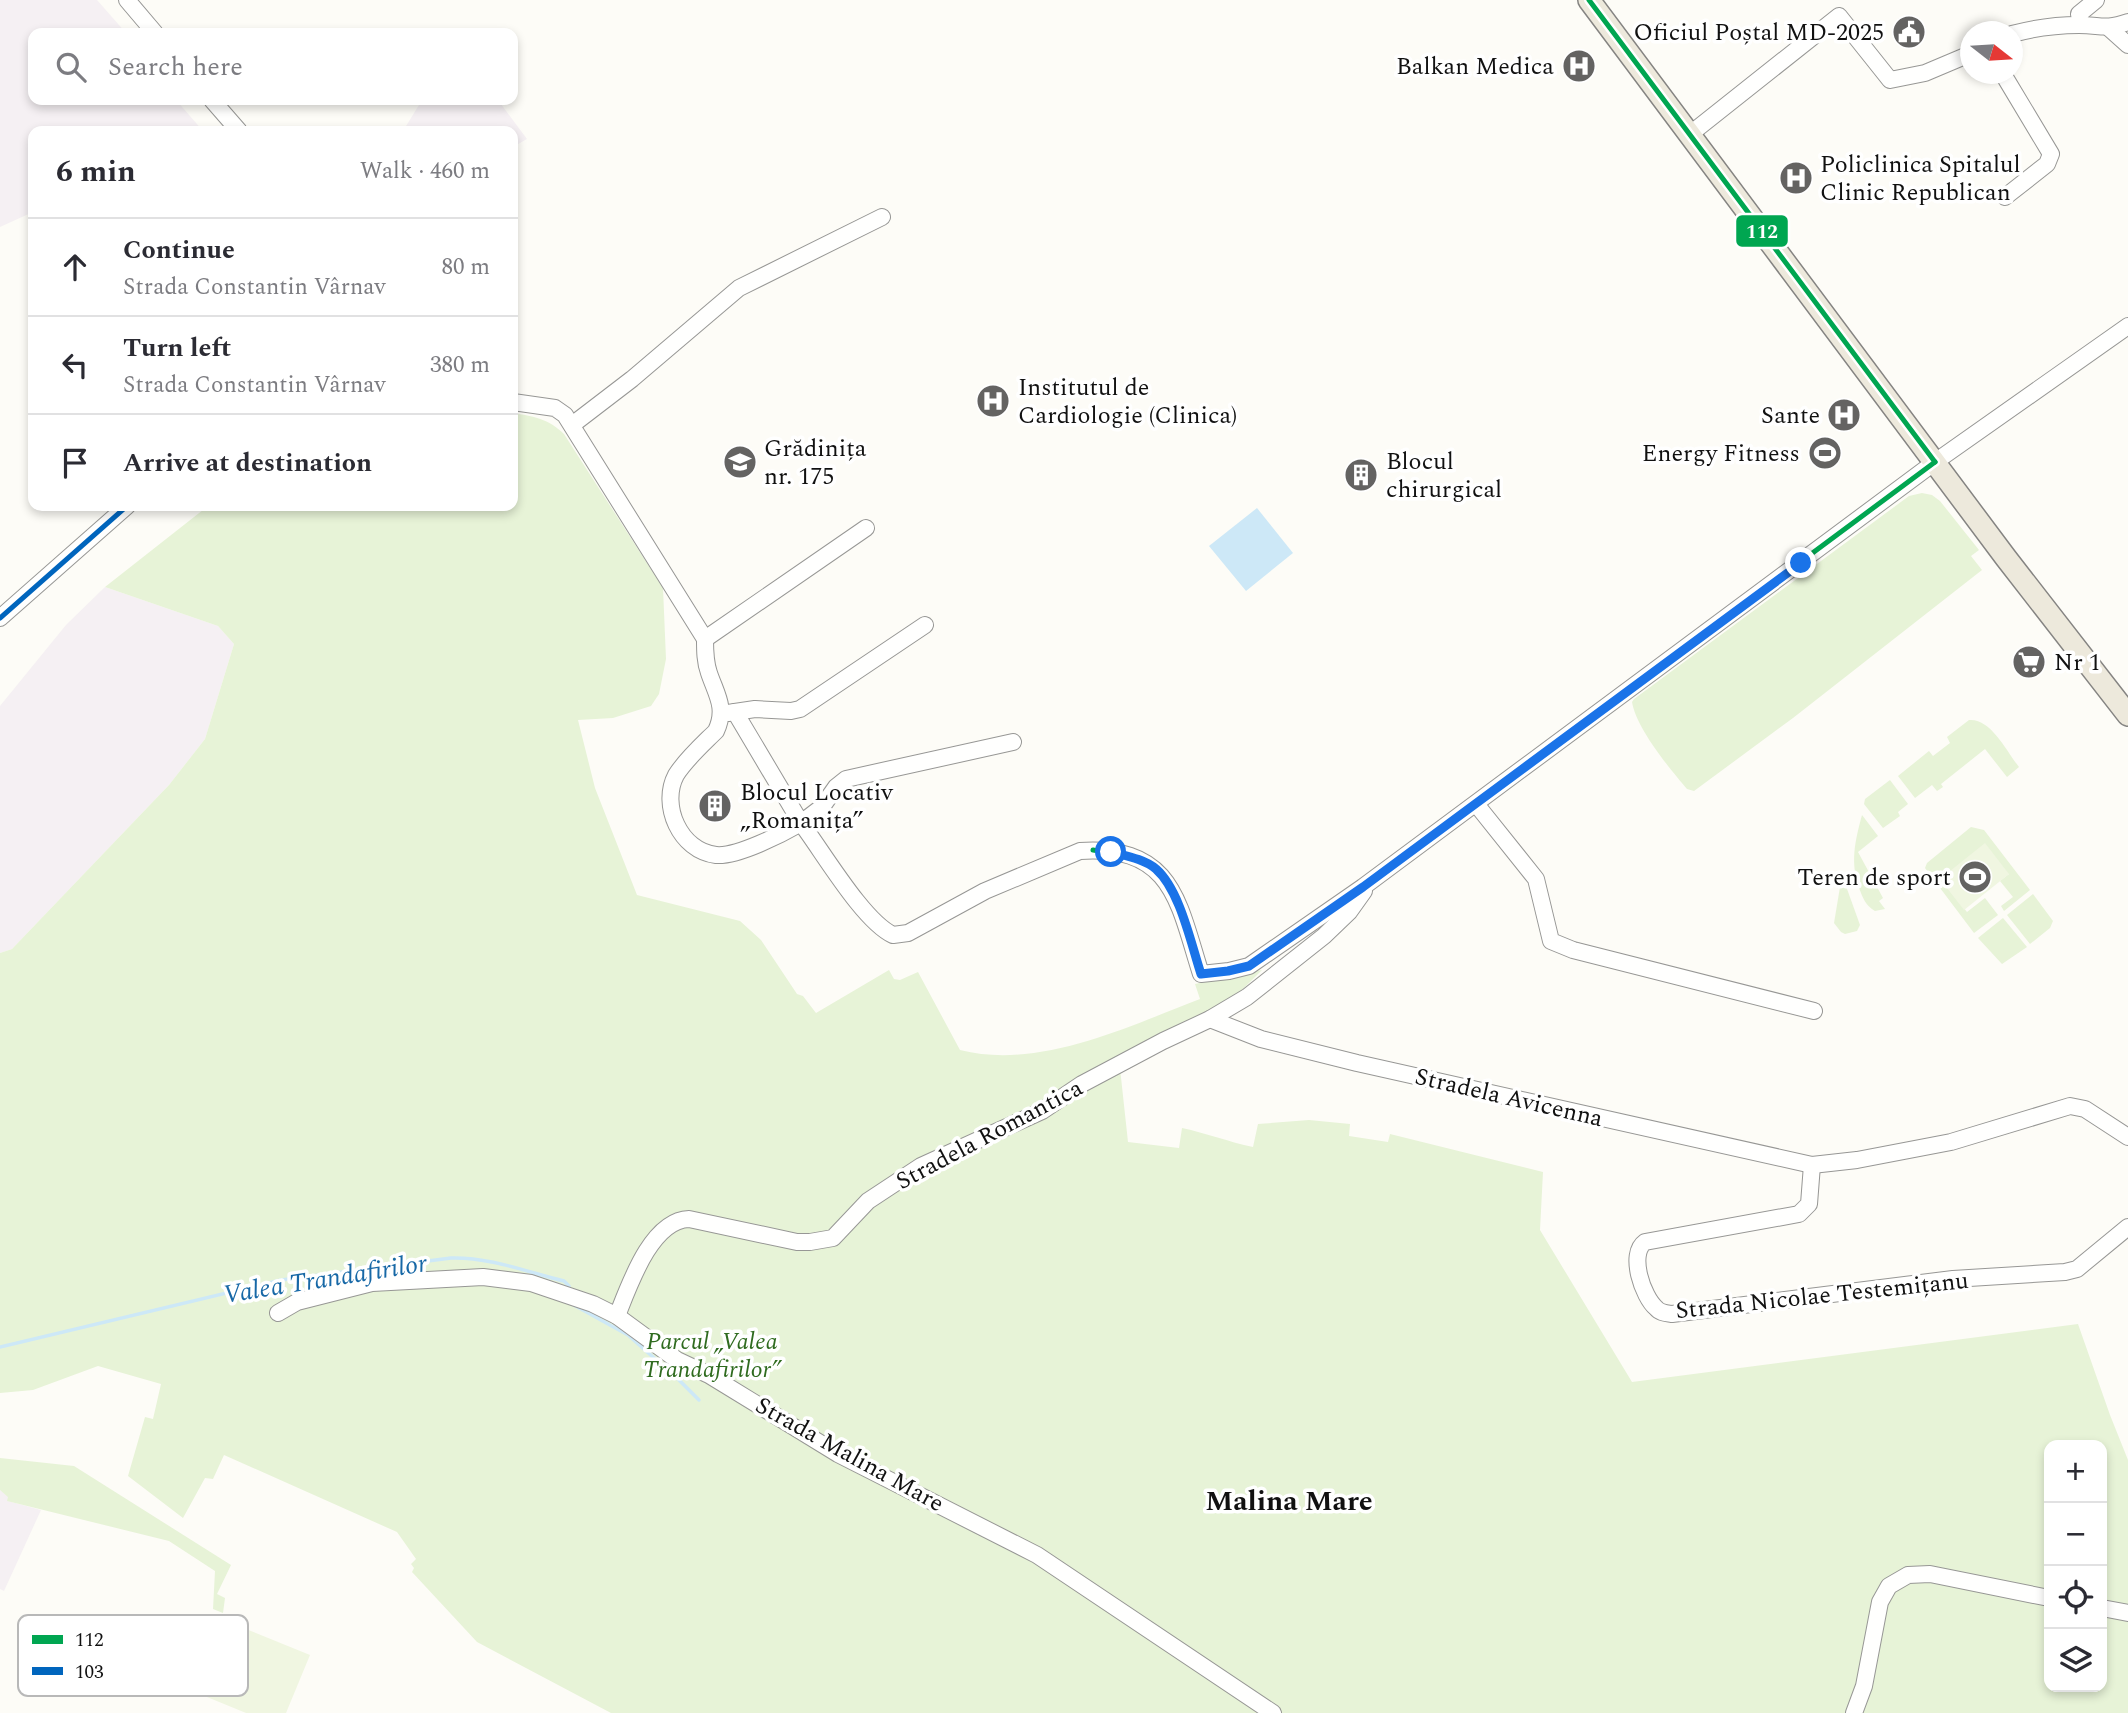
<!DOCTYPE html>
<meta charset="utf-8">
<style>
:root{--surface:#fff;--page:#f2f2f3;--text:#2b2b33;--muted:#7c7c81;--line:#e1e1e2}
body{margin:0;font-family:Spectral,serif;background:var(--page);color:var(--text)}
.controls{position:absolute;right:21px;bottom:21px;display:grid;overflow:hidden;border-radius:14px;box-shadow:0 4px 10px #0003}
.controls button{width:63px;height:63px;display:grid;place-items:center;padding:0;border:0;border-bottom:2px solid var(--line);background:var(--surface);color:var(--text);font:35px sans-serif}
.compass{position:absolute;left:1960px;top:21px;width:63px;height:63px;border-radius:50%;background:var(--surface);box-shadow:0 4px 10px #0003;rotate:107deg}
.stop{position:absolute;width:21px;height:21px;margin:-16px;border:5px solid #1a73e8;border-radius:50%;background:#fff}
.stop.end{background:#1a73e8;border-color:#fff;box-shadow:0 2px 7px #0008}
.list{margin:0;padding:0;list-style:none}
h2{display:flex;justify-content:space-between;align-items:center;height:91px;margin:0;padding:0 28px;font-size:30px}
h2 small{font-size:23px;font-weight:400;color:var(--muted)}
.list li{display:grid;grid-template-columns:46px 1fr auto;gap:21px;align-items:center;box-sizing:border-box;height:98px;padding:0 28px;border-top:2px solid var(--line)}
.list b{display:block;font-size:26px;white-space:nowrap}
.list p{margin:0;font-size:23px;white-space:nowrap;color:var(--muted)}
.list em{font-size:23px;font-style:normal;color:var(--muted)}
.icon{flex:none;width:38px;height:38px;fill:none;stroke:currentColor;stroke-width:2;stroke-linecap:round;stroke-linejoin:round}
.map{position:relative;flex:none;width:2128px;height:1713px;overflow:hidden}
.search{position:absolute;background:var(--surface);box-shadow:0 4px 10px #0003;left:28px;top:28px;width:490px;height:77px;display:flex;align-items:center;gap:18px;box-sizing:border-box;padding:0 24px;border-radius:14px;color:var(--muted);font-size:26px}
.panel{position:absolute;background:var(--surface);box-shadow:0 4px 10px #0003;left:28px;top:126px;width:490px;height:385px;border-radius:14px}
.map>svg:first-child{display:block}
.industrial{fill:#f5f0f3}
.green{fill:#e7f3d7;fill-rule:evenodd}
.pitch{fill:#f0f6e1}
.water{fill:#cde8f7}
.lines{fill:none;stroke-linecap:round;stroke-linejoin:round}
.stream{stroke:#cde8f7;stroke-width:3.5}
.minor-casing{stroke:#979795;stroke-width:18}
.major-casing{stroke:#858482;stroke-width:24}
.minor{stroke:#fffffe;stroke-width:16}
.major{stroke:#ede9dc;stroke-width:21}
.bus-1-casing{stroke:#fff;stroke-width:10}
.bus-2-casing{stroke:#fff;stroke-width:10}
.bus-1{stroke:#00a651;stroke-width:5}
.bus-2{stroke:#0065bd;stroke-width:5}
.route{stroke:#1a73e8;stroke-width:9}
.labels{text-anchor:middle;stroke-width:7;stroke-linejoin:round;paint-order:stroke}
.poi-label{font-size:24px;fill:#111;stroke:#fff;text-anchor:start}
.street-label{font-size:24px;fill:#111;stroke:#fff}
.park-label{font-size:24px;font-style:italic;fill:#2f6b1f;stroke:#fff}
.water-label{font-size:26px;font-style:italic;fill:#1768a6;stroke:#fff}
.quarter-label{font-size:28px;font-weight:bold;fill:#111;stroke:#fff}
.key{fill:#fff;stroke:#b8b8b8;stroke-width:2}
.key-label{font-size:19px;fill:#111}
.line-badge{stroke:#fff;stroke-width:2.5}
.badge-label{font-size:19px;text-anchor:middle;font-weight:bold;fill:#fff}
</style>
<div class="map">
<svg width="2128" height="1713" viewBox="0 0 2128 1713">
<rect width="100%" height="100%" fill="#fdfcf7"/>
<g class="industrial">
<polygon points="0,0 97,0 126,33 33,33 33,100 176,100 203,131 33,131 33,212 0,227"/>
<polygon points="422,100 498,100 527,139 513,147 513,131 403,131"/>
<polygon points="105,587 218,626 234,644 205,739 169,785 12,949 0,953 0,706 66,625"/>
<polygon points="0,1490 9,1497 8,1501 41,1510 4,1591 0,1589"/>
</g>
<g class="green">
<path d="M513 413C533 416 549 419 564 434L663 588 666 659 659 694 651 706 613 718 578 720 595 788 637 895 740 921 761 940 797 994 803 996 816 1013 889 970 894 979 900 980 918 972 960 1050C1039 1070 1127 1027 1200 999L1195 984 1262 970 1237 995 1119 1059 1128 1142 1179 1148 1182 1128C1206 1133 1229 1142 1253 1147L1258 1124 1309 1120 1350 1124 1349 1136 1388 1142 1390 1134 1543 1172 1540 1230 1632 1382 2078 1324 2110 1415 2128 1460V1713H611L477 1642 412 1572 414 1568 411 1564 416 1559 397 1532 224 1455 213 1479 205 1478 183 1518 128 1476 145 1417 153 1419 161 1384 98 1366 33 1390 0 1393V953L12 949 169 785 205 739 234 644 218 626 105 587 208 506H513ZM2049 1445H2102V1687H2049Z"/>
<path d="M1922 493 1932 495 1940 501 1979 550 1971 556 1982 570 1793 718 1694 791 1687 789C1670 769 1636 728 1632 702L1634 699 1909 496Z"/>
<path d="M1969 720C1991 718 2007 752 2019 767L2007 777 1985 749 1941 784 1943 787 1937 791 1932 785 1915 798 1898 776 1929 751 1933 756 1950 743 1947 737Z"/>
<polygon points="1890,780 1908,804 1898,812 1900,816 1883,828 1864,804 1865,799"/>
<path d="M1862 815 1878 836 1858 852 1883 898 1879 901 1885 909 1875 911C1865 905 1863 898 1859 888 1850 862 1855 841 1862 815Z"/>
<polygon points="1971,827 1984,830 2030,890 2004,911 2001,906 2013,897 2000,881 2009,874 1940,879 1967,912 1985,898 1998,915 1974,933 1925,868 1927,863"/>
<polygon points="1842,875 1860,925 1857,931 1845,934 1841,932 1834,923"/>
<polygon points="2033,894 2053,921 2050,928 2030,944 2007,915"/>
<polygon points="2003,918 2027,947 2002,964 1978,938"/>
<polygon points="0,1458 74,1466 231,1565 217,1594 225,1598 223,1613 213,1609 215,1571 169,1541 7,1501 8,1497 0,1490"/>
</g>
<g class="pitch">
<polygon points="1985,843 2009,874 1964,910 1940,879"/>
<polygon points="236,1625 310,1655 286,1713 246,1713 207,1697"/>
</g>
<polygon class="water" points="1257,508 1293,553 1246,591 1209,546"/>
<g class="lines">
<g class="stream">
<polyline points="572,1304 628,1335 679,1380 699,1400"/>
<path d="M0 1347 281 1280 451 1258C490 1257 527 1272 564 1281L569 1286"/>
</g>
<defs>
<g id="minor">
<polyline points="127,0 155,33"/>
<polyline points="2081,25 2079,14 2096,0"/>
<polyline points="2109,28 2128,45"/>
<path d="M2012 34C2034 28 2056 25 2079 25 2102 25 2104 30 2128 22"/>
<polyline points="2003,74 2051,154 2047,164 2005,197"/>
<polyline points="212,100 239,131"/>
<polyline points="1689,135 1839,16 1890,80 1925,73 1970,54"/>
<path d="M513 402 555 408 565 415 705 639C705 651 705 662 709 673 716 694 727 708 716 731 703 744 686 759 676 775 660 805 680 851 716 855 737 857 782 834 801 823 823 852 863 921 893 935L908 933 985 891 1080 851C1173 845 1178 902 1201 974L1229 971 1249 966 1363 887 1935 462 2128 326"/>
<polyline points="572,425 632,379 739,288 882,217"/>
<polyline points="0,618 127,506"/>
<polyline points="705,639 866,528"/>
<polyline points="735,712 801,823 822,807 836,787 846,779 1013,742"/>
<polyline points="728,713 755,709 791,711 800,709 925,625"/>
<polyline points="1476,804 1536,879 1551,941 1573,950 1814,1011"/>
<polyline points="1210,1019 1261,1039 1357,1063 1812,1165 1857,1160 1951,1142 2070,1106 2085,1109 2128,1137"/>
<path d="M1812 1165 1809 1204 1799 1214 1645 1242C1628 1254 1643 1297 1656 1308 1660 1313 1666 1313 1672 1314L1953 1279 2065 1272 2077 1269 2128 1227"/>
<polyline points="278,1313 297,1302 372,1283 483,1277 531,1283 593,1304 617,1316 677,1360 709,1375 838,1454 1037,1555 1273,1713"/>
<path d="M617 1316C629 1286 651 1220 689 1219L797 1242H810L833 1238 868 1201 921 1166 1042 1111 1082 1084 1163 1041 1210 1019 1247 997 1324 936 1349 912 1364 891"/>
<polyline points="2102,1608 2128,1613"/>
<polyline points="1854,1713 1864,1686 1880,1602 1889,1586 1908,1575 1930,1574 2049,1598"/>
</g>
<polyline id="major" points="1589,0 2006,558 2128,715"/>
</defs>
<use href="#minor" class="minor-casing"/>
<use href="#major" class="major-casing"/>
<use href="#minor" class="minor"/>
<use href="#major" class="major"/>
<defs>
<g id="bus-1">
<polyline points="1589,0 1935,462"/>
<path d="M1093 850C1109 852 1126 854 1141 860 1182 878 1189 937 1201 974"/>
<polyline points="1201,974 1249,966 1363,887 1935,462"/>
</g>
<polyline id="bus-2" points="0,618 127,506"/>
</defs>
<use href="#bus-1" class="bus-1-casing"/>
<use href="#bus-2" class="bus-2-casing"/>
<use href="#bus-1" class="bus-1"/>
<use href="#bus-2" class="bus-2"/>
</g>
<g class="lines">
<path class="route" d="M1111 852C1126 856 1144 859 1156 869 1180 890 1191 944 1201 974L1228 971 1249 966 1363 887 1801 563"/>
</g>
<defs>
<symbol id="civic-disc" viewBox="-11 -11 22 22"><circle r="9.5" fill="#646362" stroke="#fff"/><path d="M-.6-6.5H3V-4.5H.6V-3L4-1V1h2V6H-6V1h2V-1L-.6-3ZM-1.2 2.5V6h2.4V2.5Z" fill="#fff"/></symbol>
<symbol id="hospital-disc" viewBox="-11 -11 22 22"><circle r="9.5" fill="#646362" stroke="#fff"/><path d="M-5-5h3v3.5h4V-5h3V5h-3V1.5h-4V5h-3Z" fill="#fff"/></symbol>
<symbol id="stadium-disc" viewBox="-11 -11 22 22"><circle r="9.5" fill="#646362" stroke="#fff"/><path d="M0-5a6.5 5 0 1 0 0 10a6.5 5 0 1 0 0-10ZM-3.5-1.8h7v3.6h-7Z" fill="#fff"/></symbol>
<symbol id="school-disc" viewBox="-11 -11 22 22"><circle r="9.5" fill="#646362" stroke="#fff"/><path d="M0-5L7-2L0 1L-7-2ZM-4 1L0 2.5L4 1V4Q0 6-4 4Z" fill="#fff"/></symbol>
<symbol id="building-disc" viewBox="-11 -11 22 22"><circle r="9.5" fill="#646362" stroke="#fff"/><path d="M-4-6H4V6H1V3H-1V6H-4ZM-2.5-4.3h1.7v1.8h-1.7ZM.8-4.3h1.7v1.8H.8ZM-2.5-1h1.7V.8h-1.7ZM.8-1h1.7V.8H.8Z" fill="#fff"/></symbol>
<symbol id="supermarket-disc" viewBox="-11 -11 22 22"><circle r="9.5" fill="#646362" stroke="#fff"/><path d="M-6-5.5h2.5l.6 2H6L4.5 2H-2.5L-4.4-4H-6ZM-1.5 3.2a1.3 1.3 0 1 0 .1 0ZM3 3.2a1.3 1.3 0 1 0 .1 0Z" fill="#fff"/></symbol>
</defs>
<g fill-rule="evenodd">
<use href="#civic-disc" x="1890" y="13" width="38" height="38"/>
<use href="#hospital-disc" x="1560" y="47" width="38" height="38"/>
<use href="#hospital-disc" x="1777" y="159" width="38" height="38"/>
<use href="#hospital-disc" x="974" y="382" width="38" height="38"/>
<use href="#hospital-disc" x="1825" y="396" width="38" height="38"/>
<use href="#stadium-disc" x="1806" y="434" width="38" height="38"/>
<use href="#school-disc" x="721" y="443" width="38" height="38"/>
<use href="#building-disc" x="1342" y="456" width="38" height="38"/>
<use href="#supermarket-disc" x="2010" y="643" width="38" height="38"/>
<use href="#building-disc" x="696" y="787" width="38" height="38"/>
<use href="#stadium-disc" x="1956" y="858" width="38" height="38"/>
</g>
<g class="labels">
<g class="poi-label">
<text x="1884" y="40" text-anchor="end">Oficiul Poștal MD-2025</text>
<text x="1554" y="74" text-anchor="end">Balkan Medica</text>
<text x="1820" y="172">Policlinica Spitalul<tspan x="1820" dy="28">Clinic Republican</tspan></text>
<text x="1018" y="395">Institutul de<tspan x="1018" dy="28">Cardiologie (Clinica)</tspan></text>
<text x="1820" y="423" text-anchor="end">Sante</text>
<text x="764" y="456">Grădinița<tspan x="764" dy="28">nr. 175</tspan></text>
<text x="1800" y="461" text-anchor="end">Energy Fitness</text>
<text x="1386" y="469">Blocul<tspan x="1386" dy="28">chirurgical</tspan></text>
<text x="2054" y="670">Nr 1</text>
<text x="740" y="800">Blocul Locativ<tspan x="740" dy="28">„Romanița”</tspan></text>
<text x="1951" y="885" text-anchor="end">Teren de sport</text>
</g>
<g class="street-label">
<text transform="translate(1509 1097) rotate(13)" y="8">Stradela Avicenna</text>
<text transform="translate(989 1134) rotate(-28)" y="8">Stradela Romantica</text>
<text transform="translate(1822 1295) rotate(-6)" y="8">Strada Nicolae Testemițanu</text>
<text transform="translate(850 1454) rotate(29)" y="8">Strada Malina Mare</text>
</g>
<g class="park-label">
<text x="712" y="1349">Parcul „Valea<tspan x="712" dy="28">Trandafirilor”</tspan></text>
</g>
<g class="water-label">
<text transform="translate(325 1278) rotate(-9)" y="9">Valea Trandafirilor</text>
</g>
<g class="quarter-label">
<text x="1289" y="1510">Malina Mare</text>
</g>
</g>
<rect x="18" y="1615" width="230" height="81" rx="10" class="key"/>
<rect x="32" y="1635" width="31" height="9" fill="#00a651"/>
<rect x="32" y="1667" width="31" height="8" fill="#0065bd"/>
<g class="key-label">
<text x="75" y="1646">112</text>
<text x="75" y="1678">103</text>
</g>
<rect class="line-badge" x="1735" y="214" width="54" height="34" rx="7" fill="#00a651"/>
<g class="badge-label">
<text x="1762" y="238">112</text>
</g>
</svg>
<div class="controls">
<button>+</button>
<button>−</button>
<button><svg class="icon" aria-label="locate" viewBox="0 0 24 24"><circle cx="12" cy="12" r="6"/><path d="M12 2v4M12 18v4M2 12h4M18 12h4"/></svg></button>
<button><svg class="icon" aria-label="layers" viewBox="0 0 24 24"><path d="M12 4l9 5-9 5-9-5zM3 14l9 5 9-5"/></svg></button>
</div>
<svg class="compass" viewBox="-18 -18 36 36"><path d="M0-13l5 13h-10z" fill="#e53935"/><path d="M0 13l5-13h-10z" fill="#7c7c81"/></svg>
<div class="stop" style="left:1111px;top:852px"></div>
<div class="stop end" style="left:1801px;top:563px"></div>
<div class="search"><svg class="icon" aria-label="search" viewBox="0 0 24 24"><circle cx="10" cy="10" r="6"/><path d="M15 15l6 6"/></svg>Search here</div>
<section class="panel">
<h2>6 min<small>Walk · 460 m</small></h2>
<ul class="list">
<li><svg class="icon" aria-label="ahead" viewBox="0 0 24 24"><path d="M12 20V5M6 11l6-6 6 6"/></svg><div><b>Continue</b><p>Strada Constantin Vârnav</p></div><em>80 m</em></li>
<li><svg class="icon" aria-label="left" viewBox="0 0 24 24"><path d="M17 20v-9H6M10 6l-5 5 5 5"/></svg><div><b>Turn left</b><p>Strada Constantin Vârnav</p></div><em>380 m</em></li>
<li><svg class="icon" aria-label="arrive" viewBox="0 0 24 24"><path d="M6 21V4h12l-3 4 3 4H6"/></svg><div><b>Arrive at destination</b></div></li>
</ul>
</section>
</div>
